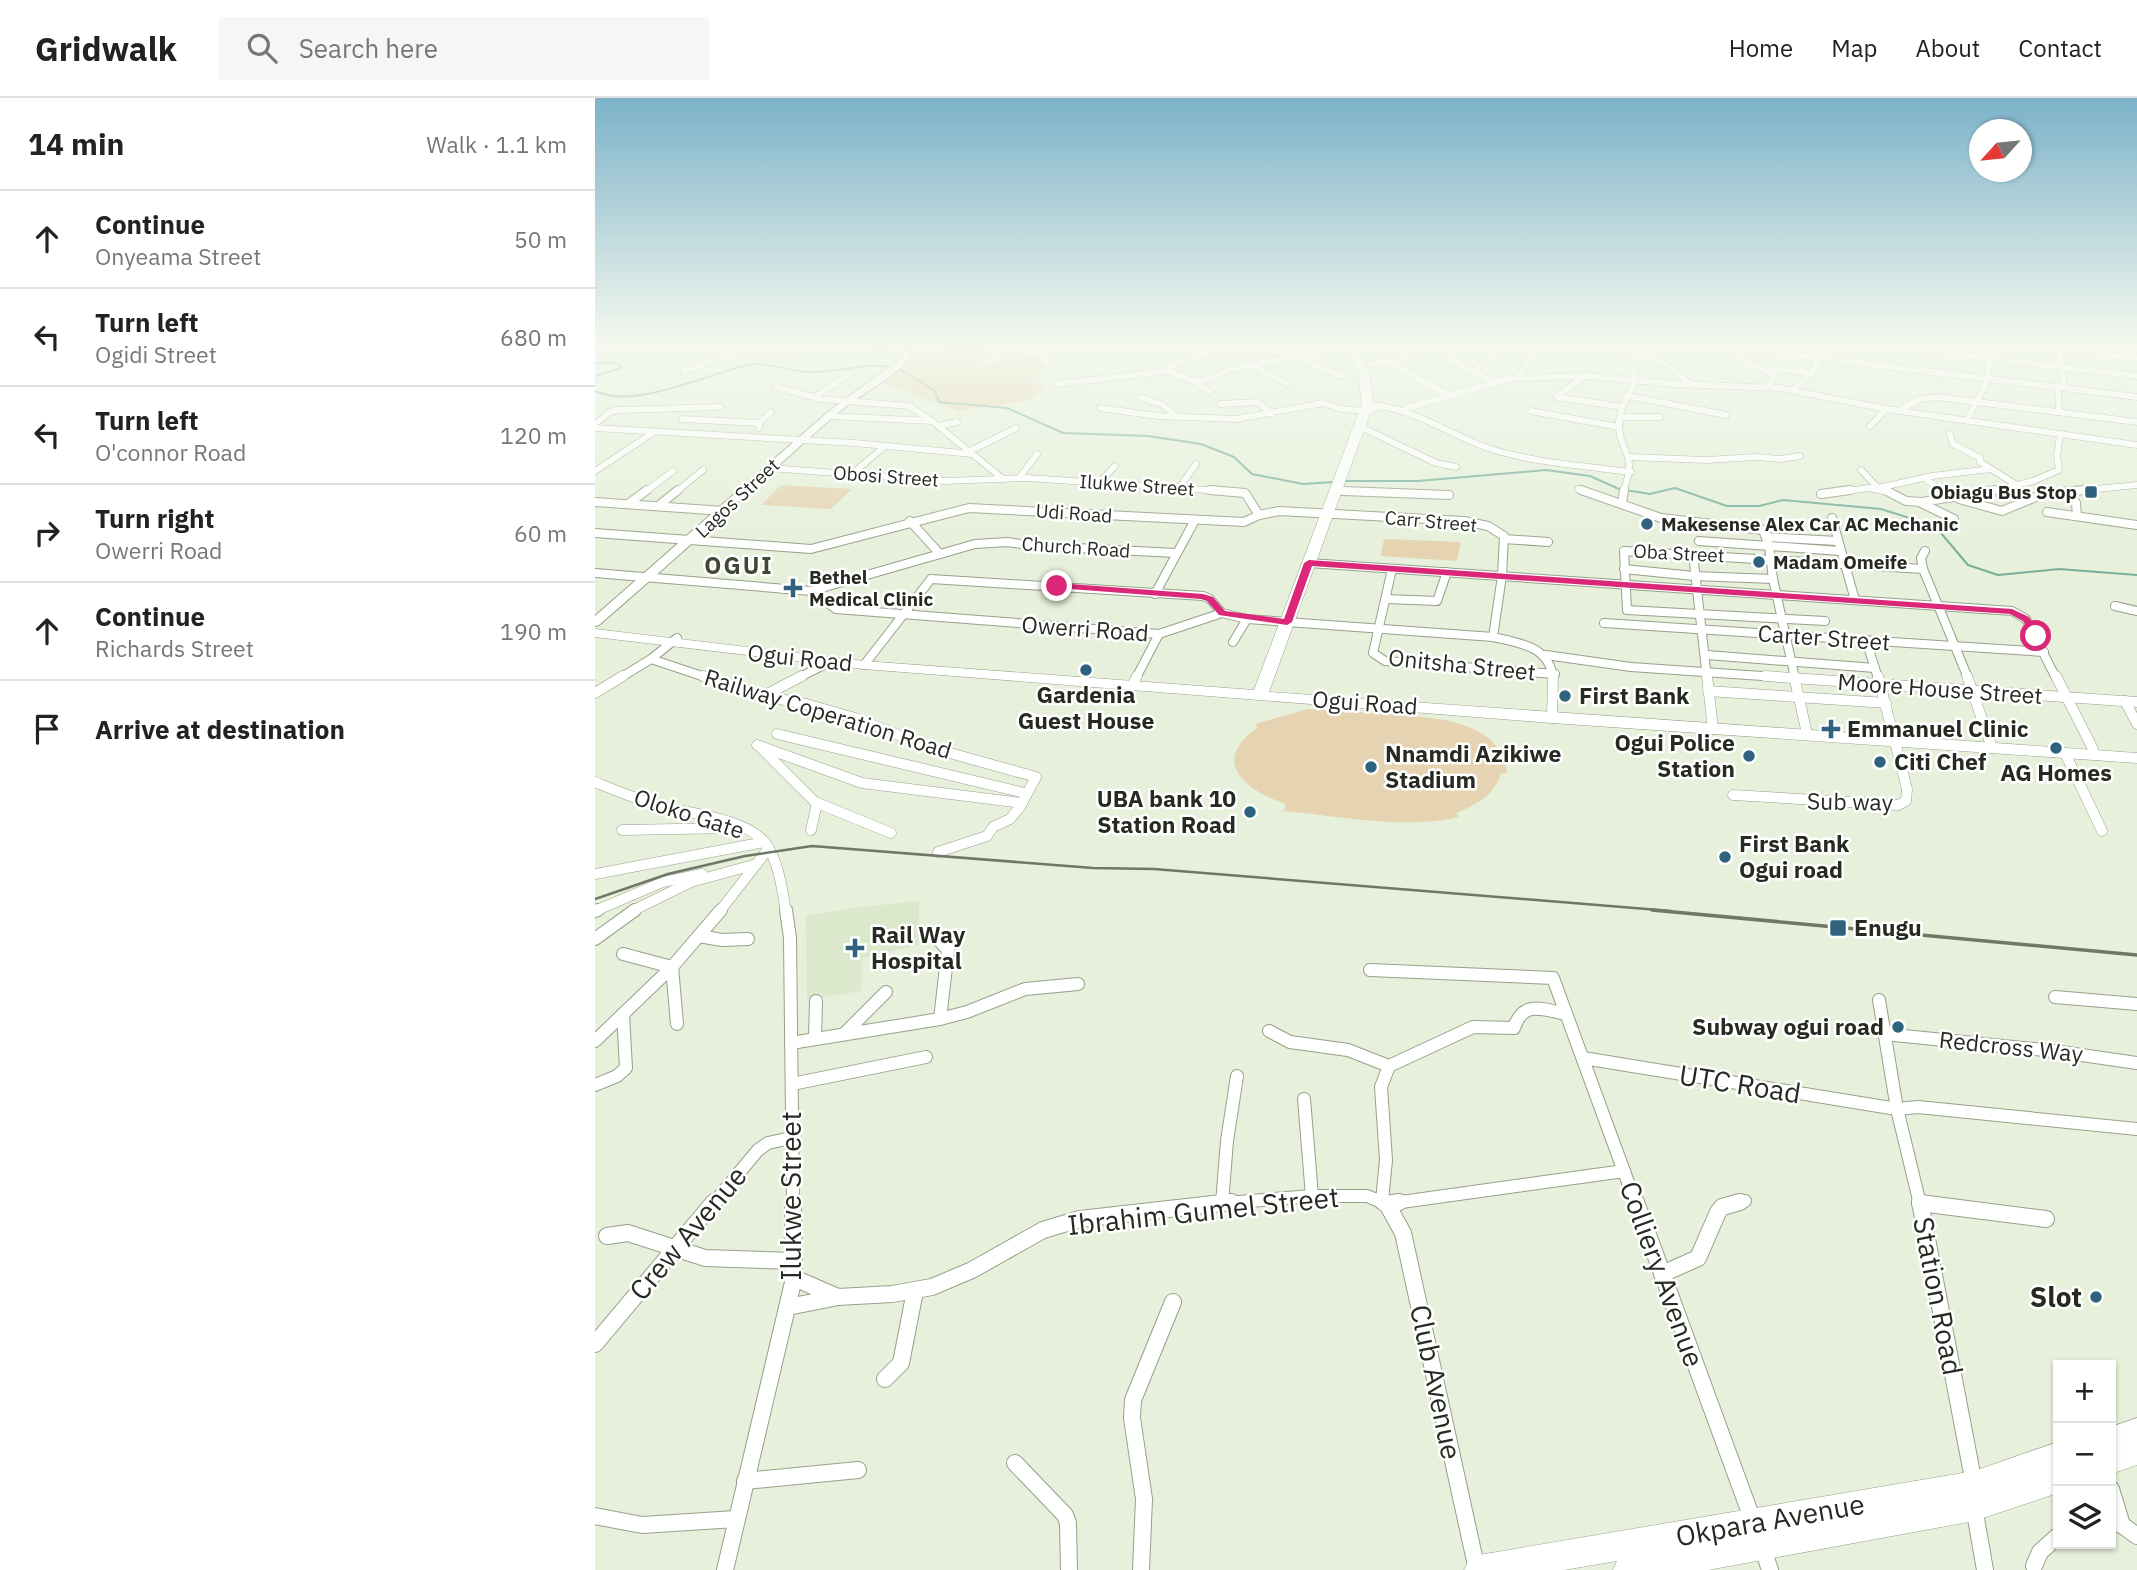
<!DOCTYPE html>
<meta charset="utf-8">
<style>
:root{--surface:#fff;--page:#f6f6f6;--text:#222;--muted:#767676;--line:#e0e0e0}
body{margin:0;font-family:"IBM Plex Sans",sans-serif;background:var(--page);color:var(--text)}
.controls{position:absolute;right:21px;bottom:21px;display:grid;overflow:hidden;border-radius:0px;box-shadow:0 2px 5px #0004}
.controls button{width:63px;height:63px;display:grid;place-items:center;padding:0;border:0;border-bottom:2px solid var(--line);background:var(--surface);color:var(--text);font:35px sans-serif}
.compass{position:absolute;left:1374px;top:21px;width:63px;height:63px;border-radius:50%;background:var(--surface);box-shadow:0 2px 5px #0004;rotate:243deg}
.stop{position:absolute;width:21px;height:21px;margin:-16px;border:5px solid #db2777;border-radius:50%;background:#fff}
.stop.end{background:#db2777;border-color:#fff;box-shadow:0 2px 7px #0008}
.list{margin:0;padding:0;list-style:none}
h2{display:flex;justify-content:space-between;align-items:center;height:91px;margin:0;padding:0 28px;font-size:30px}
h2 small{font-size:23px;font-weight:400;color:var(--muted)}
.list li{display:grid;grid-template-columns:46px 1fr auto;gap:21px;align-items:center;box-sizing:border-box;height:98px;padding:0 28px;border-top:2px solid var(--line)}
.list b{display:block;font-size:26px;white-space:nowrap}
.list p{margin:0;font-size:23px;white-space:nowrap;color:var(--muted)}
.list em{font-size:23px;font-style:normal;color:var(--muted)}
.icon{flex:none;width:38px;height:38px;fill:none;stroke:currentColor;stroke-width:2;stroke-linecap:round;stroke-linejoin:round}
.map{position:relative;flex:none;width:1542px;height:1472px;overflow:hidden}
header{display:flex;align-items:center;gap:42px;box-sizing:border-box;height:98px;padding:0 35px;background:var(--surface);border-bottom:2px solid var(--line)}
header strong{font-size:33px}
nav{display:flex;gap:38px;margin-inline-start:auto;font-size:24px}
.search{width:490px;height:63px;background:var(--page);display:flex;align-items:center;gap:18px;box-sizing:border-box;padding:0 24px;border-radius:0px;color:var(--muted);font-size:26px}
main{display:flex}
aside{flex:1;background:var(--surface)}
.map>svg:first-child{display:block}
.built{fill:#dbe8cb}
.green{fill:#e5d3b1}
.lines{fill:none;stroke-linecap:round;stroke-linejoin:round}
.stream{stroke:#78af9b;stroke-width:2}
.street-far4-casing{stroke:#97a08b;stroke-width:7}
.street-far3-casing{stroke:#97a08b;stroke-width:10}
.street-far2-casing{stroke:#97a08b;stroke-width:11}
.street-far1-casing{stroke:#97a08b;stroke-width:14}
.street-casing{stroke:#97a08b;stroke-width:18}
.secondary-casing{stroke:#97a08b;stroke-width:2}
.primary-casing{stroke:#97a08b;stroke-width:1}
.street-far4{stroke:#fff;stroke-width:6}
.street-far3{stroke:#fff;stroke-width:8}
.street-far2{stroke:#fff;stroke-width:10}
.street-far1{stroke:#fff;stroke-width:12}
.street{stroke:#fff;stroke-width:16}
.secondary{fill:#fff;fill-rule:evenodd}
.primary{fill:#fff;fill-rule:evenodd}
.rail-far1{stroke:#707668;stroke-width:2.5}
.rail{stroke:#707668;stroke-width:3.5}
.route{fill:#db2777}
.poi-dot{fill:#2e627f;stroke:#fff;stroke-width:2.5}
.labels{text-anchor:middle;stroke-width:5;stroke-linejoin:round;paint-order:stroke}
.far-street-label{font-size:19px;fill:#272a22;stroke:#fff}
.far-poi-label{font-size:19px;font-weight:bold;fill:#272a22;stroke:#fff;text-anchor:start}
.street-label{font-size:23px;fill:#272a22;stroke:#fff}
.poi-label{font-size:23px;font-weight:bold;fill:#272a22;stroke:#fff;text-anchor:start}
.far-district-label{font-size:24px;font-weight:bold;letter-spacing:2px;fill:#404835;stroke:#fff}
.near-street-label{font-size:28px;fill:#272a22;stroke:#fff}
.near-poi-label{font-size:28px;font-weight:bold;fill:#272a22;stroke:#fff;text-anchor:end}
</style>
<header>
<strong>Gridwalk</strong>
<div class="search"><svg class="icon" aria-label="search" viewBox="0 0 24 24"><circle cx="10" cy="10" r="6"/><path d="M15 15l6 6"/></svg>Search here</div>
<nav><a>Home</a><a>Map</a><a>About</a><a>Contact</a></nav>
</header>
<main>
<aside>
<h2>14 min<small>Walk · 1.1 km</small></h2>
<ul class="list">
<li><svg class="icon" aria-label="ahead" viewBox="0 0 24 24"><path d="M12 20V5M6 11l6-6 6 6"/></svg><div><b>Continue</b><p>Onyeama Street</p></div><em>50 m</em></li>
<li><svg class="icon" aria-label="left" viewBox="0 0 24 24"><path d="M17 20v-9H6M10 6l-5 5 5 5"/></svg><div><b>Turn left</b><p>Ogidi Street</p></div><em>680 m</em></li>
<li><svg class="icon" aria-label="left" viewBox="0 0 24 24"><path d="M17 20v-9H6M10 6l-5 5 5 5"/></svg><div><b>Turn left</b><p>O'connor Road</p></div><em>120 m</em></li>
<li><svg class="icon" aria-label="right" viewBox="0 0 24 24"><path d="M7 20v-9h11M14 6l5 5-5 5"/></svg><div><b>Turn right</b><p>Owerri Road</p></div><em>60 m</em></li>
<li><svg class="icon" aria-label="ahead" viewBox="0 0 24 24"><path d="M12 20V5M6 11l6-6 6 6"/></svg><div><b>Continue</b><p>Richards Street</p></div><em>190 m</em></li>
<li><svg class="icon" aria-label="arrive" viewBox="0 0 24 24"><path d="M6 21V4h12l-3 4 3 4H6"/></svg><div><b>Arrive at destination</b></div></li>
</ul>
</aside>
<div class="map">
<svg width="1542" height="1472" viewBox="0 0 1542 1472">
<rect width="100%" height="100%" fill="#e6f0da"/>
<polygon class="built" points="324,803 324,847 267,860 266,893 212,902 211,818 266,809"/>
<g class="green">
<polygon points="355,246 361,252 385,249 400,260 379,264 381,269 442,257 452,267 434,283 451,288 432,303 378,310 365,314 283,283 324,254 346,257 349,251 343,247"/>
<polygon points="186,387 257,391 236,411 166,407"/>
<polygon points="789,441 866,444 862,463 786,458"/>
<path d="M713 611C738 612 763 614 788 616 830 619 907 619 912 675H906C899 698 882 706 861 715L864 719C808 732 746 718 689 713L691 706C650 692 614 664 663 629L660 626Z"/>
</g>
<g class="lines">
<g class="stream">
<polyline points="0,265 22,265 27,270 0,278"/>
<polyline points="303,270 340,293 344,304 412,310 468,335 553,338 606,346 639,359 657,376 708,386 738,384"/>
<path d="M0 293C38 312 113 276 152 267 172 263 196 274 216 274 244 274 269 265 297 269"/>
<polyline points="748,383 823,383 951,372 995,378 1024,391 1055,396 1080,390 1132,408 1164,408 1188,402 1286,411 1340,428 1373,467 1403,477 1464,471 1542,477"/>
</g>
<defs>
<g id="street-far4">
<polyline points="99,244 140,255"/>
<polyline points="380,244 404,260"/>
<polyline points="441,244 442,254 452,264"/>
<polyline points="569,244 610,254"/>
<polyline points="876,244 854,251 854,261 899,284"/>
<polyline points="1008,244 1073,267 1097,287"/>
<polyline points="1093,244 1542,299"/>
<polyline points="1258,244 1542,278"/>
<polyline points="1404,244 1542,260"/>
<polyline points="1149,247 1142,260 1178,277 1179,280 1171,290"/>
<polyline points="1464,247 1469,290"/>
<polyline points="0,254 60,244"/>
<polyline points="793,264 854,297"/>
<polyline points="659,266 669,275 692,285"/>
<polyline points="774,266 816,260"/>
<polyline points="89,273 151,251 189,255"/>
<polyline points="573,273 598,283 615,294"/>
<polyline points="1174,273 1186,271 1217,275"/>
<polyline points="882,274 882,269 898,259"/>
<polyline points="990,277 962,299 1027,309"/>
<polyline points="923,279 938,255 950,244"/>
<polyline points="598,283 610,282 639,270 784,244"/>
<polyline points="461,286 573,273 575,268 616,254 689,253 707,258 713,264 747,278"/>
<polyline points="181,289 226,301 314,308 337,323"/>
<polyline points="1463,289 1464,314"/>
<polyline points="1198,292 1219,271 1232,244"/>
<polyline points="1033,298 1131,317"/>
<polyline points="219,299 256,276"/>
<polyline points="547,300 568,307 580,317"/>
<polyline points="626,306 663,304 677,316"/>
<path d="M785 308C826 314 858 339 896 351 941 365 990 368 1036 374"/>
<polyline points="505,310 563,318 641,321 728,305 746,311 769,313"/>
<polyline points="809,311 916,280 995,278 1078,286 1184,290 1291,311 1542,347"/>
<polyline points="936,313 1024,329"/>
<polyline points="1303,313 1325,301 1342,299 1542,324"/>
<polyline points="234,318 337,323 408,381"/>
<polyline points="1026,319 1065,319"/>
<polyline points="87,321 164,325"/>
<polyline points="1372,322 1391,285 1398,244"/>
<polyline points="0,326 15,314 23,312 126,309"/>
<polyline points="343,328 362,324"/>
<polyline points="1275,328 1291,311"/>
<polyline points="0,330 260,345 377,356"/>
<polyline points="164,330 164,325 176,314"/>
<polyline points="770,331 841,365 861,369"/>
<polyline points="1355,336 1358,346 1385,360 1385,364 1420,386"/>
<polyline points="375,353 421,330"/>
<polyline points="1035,359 1111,362 1161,359 1185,361 1205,358"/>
<polyline points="174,370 350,383 433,380 642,394"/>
<polyline points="1266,372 1283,390 1337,378 1396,371"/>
<polyline points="0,373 59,334"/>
<polyline points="257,376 290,348"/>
<polyline points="424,380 442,356"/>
<polyline points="1329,380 1349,394"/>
<polyline points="505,384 520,368"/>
<polyline points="584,390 601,366"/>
<polyline points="983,391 991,394"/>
<polyline points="748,393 769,394"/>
<polyline points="50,394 78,373"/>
<polyline points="81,394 108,372"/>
<path d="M1028 394C1044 353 1023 356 1024 324 1025 309 1034 295 1041 282L1038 273 1030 265"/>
<polyline points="1244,394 1274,390 1293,394"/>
<polyline points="1393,394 1438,383 1464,372 1462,357 1465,337"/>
<polyline points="1471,394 1542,387"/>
</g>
<g id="street-far3">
<polyline points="615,392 650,395 664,417"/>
<polyline points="986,392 1066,420 1168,432 1174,448 1178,481 1200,580"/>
<polyline points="1290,392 1311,403 1327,404 1401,392"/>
<polyline points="1347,392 1354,400"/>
<polyline points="748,393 854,397"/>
<polyline points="1472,393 1481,405 1482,418"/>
<polyline points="1226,396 1255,392"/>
<polyline points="1364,401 1407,413 1448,396 1489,392"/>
<polyline points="0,404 129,413"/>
<polyline points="1324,404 1359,421"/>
<polyline points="33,406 52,392"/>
<polyline points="1027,406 1029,392"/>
<polyline points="63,408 83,392"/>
<polyline points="1452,414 1542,427"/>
<polyline points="1237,420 1260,502"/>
<polyline points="315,423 345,456"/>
<polyline points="0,435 216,451 374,410 649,424 664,417 684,413 869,423 893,428 909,438 907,478 898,539"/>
<polyline points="1171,439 1242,443"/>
<polyline points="909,441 953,444"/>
<polyline points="1104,443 1245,453"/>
<polyline points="1098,456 1112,580"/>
<polyline points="714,465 1417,513 1431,521 1461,580"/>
<polyline points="797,471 778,555 790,563 960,576"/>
<polyline points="1029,471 1099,478 1178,481"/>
<polyline points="1328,471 1326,460 1330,453"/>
<path d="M0 475 216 493 241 511 564 536 627 515 652 521 898 539C925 545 954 548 958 580"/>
<polyline points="336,481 608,498 615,501 627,515"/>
<polyline points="216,493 380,446 412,444 441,448 581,455"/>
<polyline points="560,496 600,422"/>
<polyline points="791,501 842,503 852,474"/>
<polyline points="1520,508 1542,513"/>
<polyline points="1230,523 1032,512 1029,453 1328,471 1373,580"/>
<polyline points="1009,525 1449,554"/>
<polyline points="1271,542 1283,580"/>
<polyline points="638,544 652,521"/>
<polyline points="951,557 1036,569 1195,580"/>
<polyline points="1112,557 1280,570"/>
<polyline points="56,561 113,580"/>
<polyline points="269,567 336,481"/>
<polyline points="25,580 56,561 82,540"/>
<polyline points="203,580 235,564"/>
<polyline points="541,580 564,536"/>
</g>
<g id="street-far2">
<polyline points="108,578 168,598 211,606 260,620 337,650 441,679 425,709 415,721 398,729 392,738 343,754"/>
<polyline points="1112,578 1118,631"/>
<polyline points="1170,578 1542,604"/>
<polyline points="1199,578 1211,631"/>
<polyline points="1372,578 1397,650"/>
<polyline points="1461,578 1498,651"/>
<polyline points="537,588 542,578"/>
<polyline points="1113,593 1291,605"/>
<polyline points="0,595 28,578"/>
<polyline points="168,598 207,578"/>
<polyline points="1530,603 1542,626"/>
<polyline points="957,620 958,578"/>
<polyline points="182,636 430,695"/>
<polyline points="162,647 267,685 427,705"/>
<polyline points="166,650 220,704 296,735"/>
<polyline points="1470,655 1507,733"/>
<path d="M0 684C22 693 43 702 66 708 96 716 152 720 171 746 184 764 187 792 191 813"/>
<polyline points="1138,697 1303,707 1311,703 1312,691 1283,578"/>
<polyline points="27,732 139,730"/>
<polyline points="216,732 222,705"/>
<polyline points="0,776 170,744"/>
<polyline points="0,813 68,784 107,776"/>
<polyline points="37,813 96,784 162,766"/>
<polyline points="125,813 174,750"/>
</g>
<g id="street-far1">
<polyline points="191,812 195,840 198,1106"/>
<polyline points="0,813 3,812"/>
<polyline points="338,836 353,852 345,921"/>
<polyline points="104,838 127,842 153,841"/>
<polyline points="0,841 40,812"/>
<polyline points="28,856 77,869 82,926"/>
<polyline points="775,872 958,880 1041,1106"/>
<polyline points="1460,899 1542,906"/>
<polyline points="1284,902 1302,1011 1325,1106"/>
<polyline points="674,933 695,944 753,952 794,968"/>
<polyline points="250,935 291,894"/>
<polyline points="1289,936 1459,953 1542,965"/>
<polyline points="220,940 221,903"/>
<polyline points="0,943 77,869 126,812"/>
<polyline points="196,945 345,921 372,914 430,891 483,886"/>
<polyline points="988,960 1302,1011 1323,1009 1542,1031"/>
<polyline points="197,986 331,959"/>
<polyline points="0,987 22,978 31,970 28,916"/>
<polyline points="709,1001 717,1098"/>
<path d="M787 1103 791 1062 786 989 794 968 878 929 919 930C928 902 947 911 971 916"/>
<polyline points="627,1105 632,1043 642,978"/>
<polyline points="1325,1105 1333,1106"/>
<polyline points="118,1106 163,1052 173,1045 196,1040"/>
<polyline points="618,1106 717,1098 772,1098 792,1106"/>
<polyline points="792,1106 1029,1073"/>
<polyline points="1138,1106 1150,1103"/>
</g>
<g id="street">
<polyline points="788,1104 792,1106 808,1135 882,1472"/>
<polyline points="1041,1104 1158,1423"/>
<polyline points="1325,1104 1379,1386"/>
<polyline points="1325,1105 1451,1121"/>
<polyline points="792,1106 804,1104"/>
<polyline points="12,1138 33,1135 110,1160 199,1163"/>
<polyline points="1067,1176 1103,1160 1123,1114 1127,1109 1145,1104"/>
<polyline points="199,1180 243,1199"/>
<polyline points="193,1209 243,1199 297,1196 337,1189 377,1172 448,1132 485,1121 636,1104"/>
<polyline points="0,1246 119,1104"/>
<polyline points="290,1281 306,1265 320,1193"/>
<polyline points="420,1365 470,1417 473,1425 474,1472"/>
<polyline points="150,1383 263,1372"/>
<polyline points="1516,1391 1527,1427"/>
<polyline points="1379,1409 1390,1472"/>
<polyline points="0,1418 47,1427 141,1421"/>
<polyline points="1516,1425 1527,1427 1542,1438"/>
<polyline points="1167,1448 1175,1472"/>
<polyline points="1439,1468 1445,1454 1463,1438"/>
<polyline points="130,1472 199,1180 198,1104"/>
<polyline points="546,1472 549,1401 537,1320 538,1302 578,1204"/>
</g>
<path id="secondary" d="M272 244 304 248 318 257C296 283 263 297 238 319 160 388 83 459 4 527L0 528V518L234 313 309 258Z"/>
<g id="primary">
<path d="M744 244H755C771 261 778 281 777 304L786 305 791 310 775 315 674 594 1542 655V665L957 625 269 571 0 539V531L269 563 659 592 767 306 763 272Z"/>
<polygon points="1542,1320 1542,1367 1516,1376 1516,1329"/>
<polygon points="1463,1344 1463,1395 1379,1423 1113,1472 1018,1472 1022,1463 969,1472 869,1472 874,1462 884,1457 1379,1373"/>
</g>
</defs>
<use href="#street-far4" class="street-far4-casing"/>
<use href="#street-far3" class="street-far3-casing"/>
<use href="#street-far2" class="street-far2-casing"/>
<use href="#street-far1" class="street-far1-casing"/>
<use href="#street" class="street-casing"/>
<use href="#secondary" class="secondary-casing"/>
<use href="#primary" class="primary-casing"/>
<use href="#street-far4" class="street-far4"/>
<use href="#street-far3" class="street-far3"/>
<use href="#street-far2" class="street-far2"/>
<use href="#street-far1" class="street-far1"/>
<use href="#street" class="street"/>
<use href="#secondary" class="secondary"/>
<use href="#primary" class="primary"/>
<polyline class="rail-far1" points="0,801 73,776 150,758 217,748 498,770 559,771 1076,813"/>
<polyline class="rail" points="1057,812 1542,857"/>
</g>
<linearGradient id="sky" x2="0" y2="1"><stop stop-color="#7bb2c9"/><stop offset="0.54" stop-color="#f4f8ee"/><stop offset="1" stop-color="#f4f8ee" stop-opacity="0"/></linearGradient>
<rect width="1542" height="450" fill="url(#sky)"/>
<polygon class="route" points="714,462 1417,511 1434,519 1446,538 1438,540 1428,523 1415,516 717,468 697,524 692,527 624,517 612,503 606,501 462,490 457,488 462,485 608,496 618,499 630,513 689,521 709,465"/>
<g class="poi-dot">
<rect x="1489" y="387" width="14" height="14" rx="3.5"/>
<circle cx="1052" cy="426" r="7"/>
<circle cx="1164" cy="464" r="7"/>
<path d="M194.5 479.5h7v7h7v7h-7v7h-7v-7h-7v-7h7z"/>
<circle cx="491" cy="572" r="7"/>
<circle cx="970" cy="598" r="7"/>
<path d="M1232.5 620.5h7v7h7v7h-7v7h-7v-7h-7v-7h7z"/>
<circle cx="1461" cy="650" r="7"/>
<circle cx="1154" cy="658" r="7"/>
<circle cx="1285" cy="664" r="7"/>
<circle cx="776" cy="669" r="7"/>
<circle cx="655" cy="714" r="7"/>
<circle cx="1130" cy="759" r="7"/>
<rect x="1234" y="821" width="18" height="18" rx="3.5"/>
<path d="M256.5 839.5h7v7h7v7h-7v7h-7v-7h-7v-7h7z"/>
<circle cx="1303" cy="929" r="7"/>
<circle cx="1501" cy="1199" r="7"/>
</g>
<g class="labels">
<g class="far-street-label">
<text transform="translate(291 378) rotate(4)" y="7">Obosi Street</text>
<text transform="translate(542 387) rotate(4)" y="7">Ilukwe Street</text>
<text transform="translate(142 400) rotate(-43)" y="7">Lagos Street</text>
<text transform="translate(479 415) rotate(4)" y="7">Udi Road</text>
<text transform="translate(836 423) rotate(5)" y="7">Carr Street</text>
<text transform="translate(481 449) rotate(4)" y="7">Church Road</text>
<text transform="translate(1084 455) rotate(3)" y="7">Oba Street</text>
</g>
<g class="far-poi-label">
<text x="1482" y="401" text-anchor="end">Obiagu Bus Stop</text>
<text x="1066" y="433">Makesense Alex Car AC Mechanic</text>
<text x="1178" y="471">Madam Omeife</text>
<text x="214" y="486">Bethel<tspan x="214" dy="22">Medical Clinic</tspan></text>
</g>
<g class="street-label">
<text transform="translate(490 531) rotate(4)" y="8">Owerri Road</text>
<text transform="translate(1229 540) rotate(4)" y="8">Carter Street</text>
<text transform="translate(205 560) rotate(6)" y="8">Ogui Road</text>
<text transform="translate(867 567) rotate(6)" y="8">Onitsha Street</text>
<text transform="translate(1345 591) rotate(4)" y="8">Moore House Street</text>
<text transform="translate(770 605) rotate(4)" y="8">Ogui Road</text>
<text transform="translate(233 616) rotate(17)" y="8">Railway Coperation Road</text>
<text transform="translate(1255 704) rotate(1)" y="8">Sub way</text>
<text transform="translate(94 716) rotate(18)" y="8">Oloko Gate</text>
<text transform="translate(1416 949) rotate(6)" y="8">Redcross Way</text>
</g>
<g class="poi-label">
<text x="491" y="605" text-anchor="middle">Gardenia<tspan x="491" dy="26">Guest House</tspan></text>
<text x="984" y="606">First Bank</text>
<text x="1252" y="639">Emmanuel Clinic</text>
<text x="1140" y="653" text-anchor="end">Ogui Police<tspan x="1140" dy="26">Station</tspan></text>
<text x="790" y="664">Nnamdi Azikiwe<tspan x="790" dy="26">Stadium</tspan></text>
<text x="1299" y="672">Citi Chef</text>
<text x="1461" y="683" text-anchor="middle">AG Homes</text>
<text x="641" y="709" text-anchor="end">UBA bank 10<tspan x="641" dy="26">Station Road</tspan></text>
<text x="1144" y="754">First Bank<tspan x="1144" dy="26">Ogui road</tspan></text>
<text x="1259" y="838">Enugu</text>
<text x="276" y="845">Rail Way<tspan x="276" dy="26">Hospital</tspan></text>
<text x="1289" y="937" text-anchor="end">Subway ogui road</text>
</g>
<g class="far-district-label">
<text x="144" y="476">OGUI</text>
</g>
<g class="near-street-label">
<text transform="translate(1145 986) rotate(9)" y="10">UTC Road</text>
<text transform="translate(196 1098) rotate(-90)" y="10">Ilukwe Street</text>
<text transform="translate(608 1113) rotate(-6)" y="10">Ibrahim Gumel Street</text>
<text transform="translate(93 1135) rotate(-50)" y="10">Crew Avenue</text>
<text transform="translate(1067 1176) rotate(70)" y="10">Colliery Avenue</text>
<text transform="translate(1343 1198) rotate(79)" y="10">Station Road</text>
<text transform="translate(841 1284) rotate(78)" y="10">Club Avenue</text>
<text transform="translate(1175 1422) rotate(-10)" y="10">Okpara Avenue</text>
</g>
<g class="near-poi-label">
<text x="1487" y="1209">Slot</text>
</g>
</g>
</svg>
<div class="controls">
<button>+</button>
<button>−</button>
<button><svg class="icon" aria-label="layers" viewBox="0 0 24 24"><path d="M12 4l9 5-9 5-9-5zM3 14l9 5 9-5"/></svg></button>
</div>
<svg class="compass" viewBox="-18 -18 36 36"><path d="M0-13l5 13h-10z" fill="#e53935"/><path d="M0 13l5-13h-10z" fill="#767676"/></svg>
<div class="stop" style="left:1441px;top:538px"></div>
<div class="stop end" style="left:462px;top:488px"></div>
</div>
</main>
